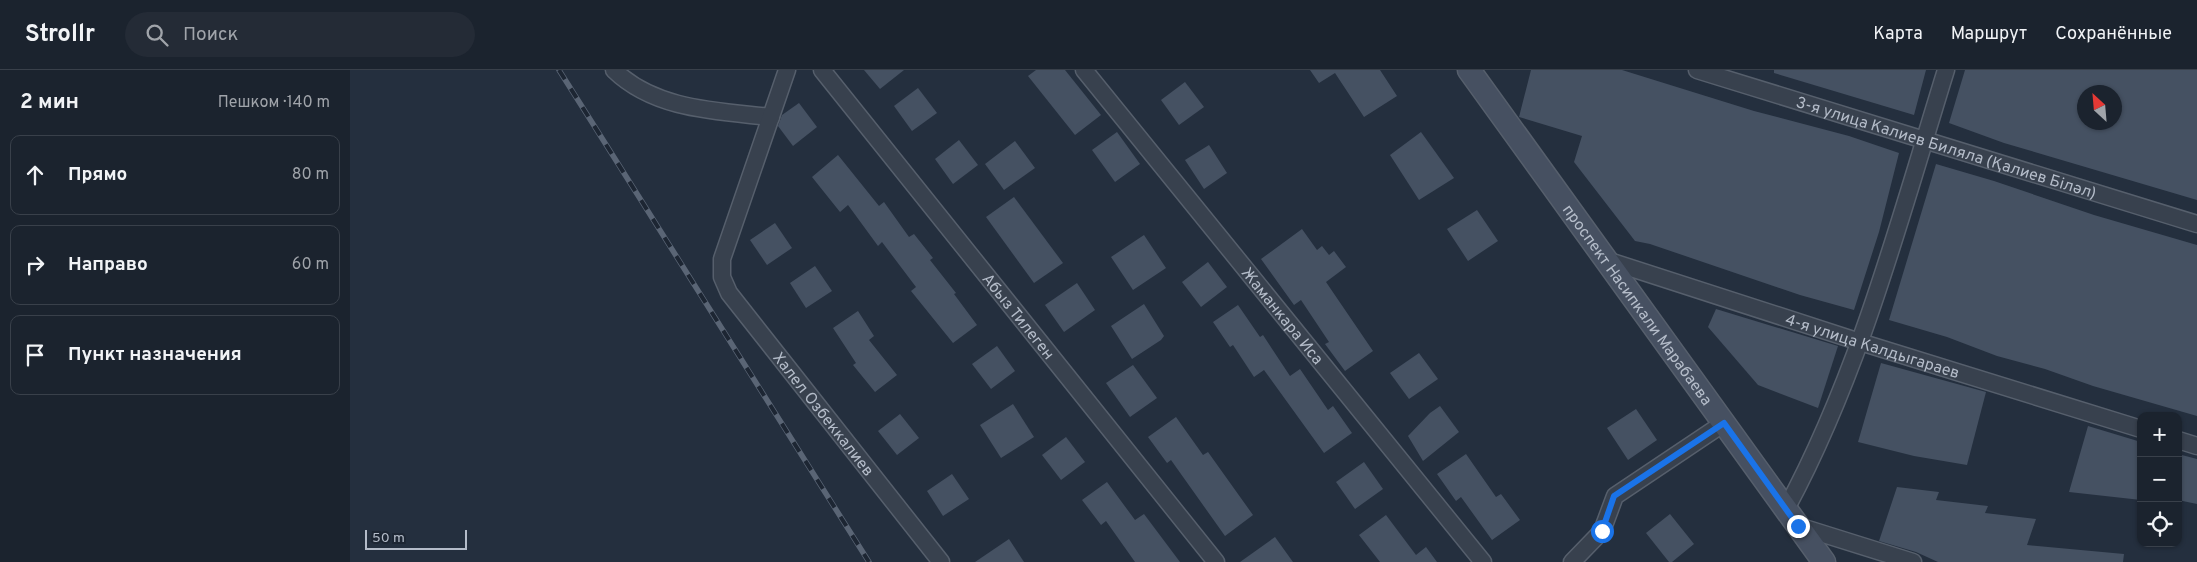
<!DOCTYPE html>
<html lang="ru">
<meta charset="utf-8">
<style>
:root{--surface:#1b232e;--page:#242b36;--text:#f1f3f6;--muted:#a0a4aa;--line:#39404a}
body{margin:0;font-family:Overpass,sans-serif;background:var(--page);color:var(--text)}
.controls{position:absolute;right:15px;bottom:15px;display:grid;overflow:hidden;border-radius:10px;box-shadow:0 1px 4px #0004}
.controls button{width:45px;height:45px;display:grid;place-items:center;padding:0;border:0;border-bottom:1px solid var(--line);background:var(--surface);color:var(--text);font:25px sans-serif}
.compass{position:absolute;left:1727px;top:15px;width:45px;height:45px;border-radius:50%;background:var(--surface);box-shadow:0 1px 4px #0004;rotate:334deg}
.scale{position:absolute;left:15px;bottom:12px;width:102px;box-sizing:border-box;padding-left:5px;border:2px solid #b4bcc9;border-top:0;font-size:14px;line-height:18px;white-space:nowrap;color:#b4bcc9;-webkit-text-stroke:4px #1d2633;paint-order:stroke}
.stop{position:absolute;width:15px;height:15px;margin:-11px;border:4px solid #1a73e8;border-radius:50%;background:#fff}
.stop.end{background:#1a73e8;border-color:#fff;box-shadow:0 1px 5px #0008}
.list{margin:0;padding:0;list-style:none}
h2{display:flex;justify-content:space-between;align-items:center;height:65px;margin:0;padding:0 20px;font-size:21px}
h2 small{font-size:16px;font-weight:400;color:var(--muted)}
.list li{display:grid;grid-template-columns:32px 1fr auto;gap:15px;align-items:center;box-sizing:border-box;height:80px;margin:0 10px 10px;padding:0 10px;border:1px solid var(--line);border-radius:10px}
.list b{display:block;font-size:19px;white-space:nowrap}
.list em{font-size:16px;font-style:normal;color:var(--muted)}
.icon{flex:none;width:28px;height:28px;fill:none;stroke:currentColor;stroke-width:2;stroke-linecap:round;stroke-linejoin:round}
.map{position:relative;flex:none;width:1847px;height:492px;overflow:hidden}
header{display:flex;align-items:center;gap:30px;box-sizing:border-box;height:70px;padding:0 25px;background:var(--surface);border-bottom:1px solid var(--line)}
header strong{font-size:24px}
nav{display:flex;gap:28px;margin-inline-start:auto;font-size:18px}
.search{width:350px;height:45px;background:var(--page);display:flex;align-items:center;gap:12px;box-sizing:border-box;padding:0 18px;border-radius:28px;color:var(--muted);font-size:19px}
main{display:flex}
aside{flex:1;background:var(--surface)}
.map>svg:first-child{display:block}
.building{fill:#455162;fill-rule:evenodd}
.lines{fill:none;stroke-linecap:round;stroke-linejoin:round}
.minor-casing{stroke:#565f6c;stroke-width:19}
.secondary-casing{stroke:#565f6c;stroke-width:25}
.minor{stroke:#38414e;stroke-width:16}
.secondary{stroke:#465061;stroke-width:22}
.rail-casing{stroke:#5a6575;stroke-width:5.5}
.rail{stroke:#1d2633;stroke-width:4;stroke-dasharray:11;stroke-linecap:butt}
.route{stroke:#1a73e8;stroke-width:6}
.labels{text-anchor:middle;stroke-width:4;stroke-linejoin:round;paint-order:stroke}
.street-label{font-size:16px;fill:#b4bcc9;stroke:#1d2633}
</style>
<header>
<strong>Strollr</strong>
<div class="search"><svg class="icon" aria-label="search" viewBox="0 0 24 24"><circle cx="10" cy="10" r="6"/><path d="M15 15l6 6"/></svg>Поиск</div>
<nav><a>Карта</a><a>Маршрут</a><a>Сохранённые</a></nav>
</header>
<main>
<aside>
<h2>2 мин<small>Пешком · 140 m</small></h2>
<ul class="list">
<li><svg class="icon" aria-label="ahead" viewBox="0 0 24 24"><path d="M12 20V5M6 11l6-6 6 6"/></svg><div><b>Прямо</b></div><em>80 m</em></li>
<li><svg class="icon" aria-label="right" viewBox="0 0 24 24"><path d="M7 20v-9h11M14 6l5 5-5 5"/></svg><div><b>Направо</b></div><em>60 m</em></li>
<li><svg class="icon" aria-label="arrive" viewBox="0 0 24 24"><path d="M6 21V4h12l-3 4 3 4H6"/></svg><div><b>Пункт назначения</b></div></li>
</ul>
</aside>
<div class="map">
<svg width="1847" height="492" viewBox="0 0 1847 492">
<rect width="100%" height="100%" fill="#242f3e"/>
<g class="building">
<polygon points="514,0 554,0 530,19"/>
<polygon points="686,0 715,0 751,45 725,65 678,6"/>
<polygon points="960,0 1030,0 1047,26 1014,47 985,3 969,13"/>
<polygon points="1181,0 1272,0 1404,41 1499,66 1549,83 1529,162 1504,240 1450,225 1300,174 1285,171 1224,92 1232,66 1169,47"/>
<polygon points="1424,0 1576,0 1564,45 1424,3"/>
<path d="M1615 0H1847V130L1654 73 1599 53ZM1734 22H1764V52H1734Z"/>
<polygon points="835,12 854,37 829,55 811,30"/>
<polygon points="568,18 587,43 562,61 544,36"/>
<polygon points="449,33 467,57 443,76 428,56 432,45"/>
<polygon points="767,62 790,94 765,112 742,80"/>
<polygon points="1071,62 1104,108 1069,130 1040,85"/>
<polygon points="609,70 628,95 603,114 585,89"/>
<polygon points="665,71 685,98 654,120 635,94"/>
<polygon points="859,75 877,103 854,119 835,90"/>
<polygon points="488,85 529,136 534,132 559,167 564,164 583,188 580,190 606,223 604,224 627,255 603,273 561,221 566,217 532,172 528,176 498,135 490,142 462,107"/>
<polygon points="1586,94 1644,111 1744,145 1847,175 1847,346 1743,316 1695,299 1647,286 1597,267 1539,250"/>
<polygon points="664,127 713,193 684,213 636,147"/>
<polygon points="1127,140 1148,171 1118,191 1097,159"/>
<polygon points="425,153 442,178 417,195 400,170"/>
<polygon points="952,159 967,180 972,176 979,185 984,181 996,197 976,212 1023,281 995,301 975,274 979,272 951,230 944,235 911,189"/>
<polygon points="794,165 816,198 783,220 761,187"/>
<polygon points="858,192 877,217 851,237 832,212"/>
<polygon points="465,196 482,221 456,238 440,213"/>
<polygon points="727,213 745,240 714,262 695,235"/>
<polygon points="794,234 814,266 811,270 782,289 761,256"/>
<polygon points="888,235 910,267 913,265 940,306 950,299 978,340 983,336 1002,363 974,383 914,300 904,307 883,275 880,277 863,252"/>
<polygon points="1366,239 1488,276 1468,338 1408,315 1358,257"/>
<polygon points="508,241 524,266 519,270 547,305 525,322 503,295 506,293 483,258"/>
<polygon points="647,276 665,301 641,319 622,294"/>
<polygon points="1069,283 1088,309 1059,329 1040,303"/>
<polygon points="1531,293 1636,322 1617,395 1564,386 1508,372"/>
<polygon points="783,295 807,328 780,347 756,313"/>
<polygon points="663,334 684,367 651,388 630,355"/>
<polygon points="1090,336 1109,362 1073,391 1058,366 1080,343"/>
<polygon points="1286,339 1307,370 1278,390 1257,358"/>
<polygon points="550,344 569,368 547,385 528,361"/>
<polygon points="826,347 853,385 858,382 903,445 875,466 821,390 817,393 798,367"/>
<polygon points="1738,356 1791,372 1791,430 1719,422"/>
<polygon points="716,367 735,392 711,410 692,385"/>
<polygon points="1116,384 1146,427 1151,424 1170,450 1142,470 1111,427 1106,431 1087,404"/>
<polygon points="1828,384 1847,389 1847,434 1828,430"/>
<polygon points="1014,392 1033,419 1005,439 986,412"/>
<polygon points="602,404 619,429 593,446 577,421"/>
<polygon points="757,412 785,450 794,444 830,492 785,492 756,451 751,455 732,430"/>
<polygon points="1547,417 1589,422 1586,430 1638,436 1635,443 1686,449 1677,475 1774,484 1773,492 1588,492 1566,482 1529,471"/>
<polygon points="1320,444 1344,474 1322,492 1319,492 1296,463"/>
<polygon points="1036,445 1066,485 1076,477 1087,492 1030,492 1009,465"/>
<polygon points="925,467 943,492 890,492"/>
<polygon points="659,469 674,492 625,492"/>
</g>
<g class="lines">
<defs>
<g id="minor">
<path d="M264 0C305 40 367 41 421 47"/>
<path id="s1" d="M437 0 372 189V207L379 223 591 492"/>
<path id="s2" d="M472 0 866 492"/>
<path id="s3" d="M734 0 1133 492"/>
<path id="s4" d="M1347 0 1847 154"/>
<path id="s5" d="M1256 190 1510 272 1791 359"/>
<polyline points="1828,370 1847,376"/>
<path d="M1436 439C1510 302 1550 148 1596 0"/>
<polyline points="1448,456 1563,492"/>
<polyline points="1222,492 1252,461 1265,426 1374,353"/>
</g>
<g id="secondary">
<path id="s6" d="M1119 0 1474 492"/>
</g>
</defs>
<use href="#minor" class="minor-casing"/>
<use href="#secondary" class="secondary-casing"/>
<use href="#minor" class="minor"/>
<use href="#secondary" class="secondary"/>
<defs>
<polyline id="rail" points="209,0 519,492"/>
</defs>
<use href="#rail" class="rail-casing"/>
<use href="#rail" class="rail"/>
</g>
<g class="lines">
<polyline class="route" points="1252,461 1264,426 1374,353 1448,456"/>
</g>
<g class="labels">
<g class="street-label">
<text dy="6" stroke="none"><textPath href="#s4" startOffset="261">3-я улица Калиев Биляла (Қалиев Біләл)</textPath></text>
<text dy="6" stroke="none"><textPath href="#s6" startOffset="289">проспект Насипкали Марабаева</textPath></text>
<text dy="6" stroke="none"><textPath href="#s2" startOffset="315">Абыз Тилеген</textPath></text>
<text dy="6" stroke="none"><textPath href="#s3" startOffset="316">Жаманкара Иса</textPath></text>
<text dy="6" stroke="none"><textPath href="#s5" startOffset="280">4-я улица Калдыгараев</textPath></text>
<text dy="6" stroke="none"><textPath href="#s1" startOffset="389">Халел Озбеккалиев</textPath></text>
</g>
</g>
</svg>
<div class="controls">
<button>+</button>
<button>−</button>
<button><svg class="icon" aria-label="locate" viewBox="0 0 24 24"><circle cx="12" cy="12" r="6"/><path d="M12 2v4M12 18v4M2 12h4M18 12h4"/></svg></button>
</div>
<svg class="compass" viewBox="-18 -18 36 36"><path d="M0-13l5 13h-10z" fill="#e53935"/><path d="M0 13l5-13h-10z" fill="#a0a4aa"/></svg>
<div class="scale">50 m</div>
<div class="stop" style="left:1252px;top:461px"></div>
<div class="stop end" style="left:1448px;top:456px"></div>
</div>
</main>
